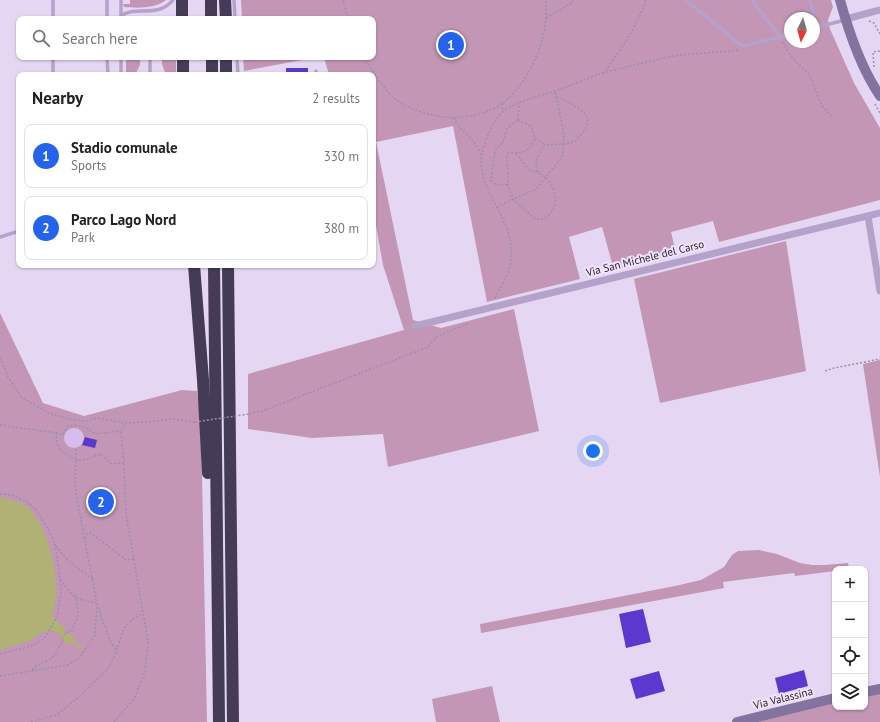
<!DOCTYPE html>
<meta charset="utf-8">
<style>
:root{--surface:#fff;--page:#f2f2f2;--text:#222;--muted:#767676;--line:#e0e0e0;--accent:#2563eb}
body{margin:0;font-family:"PT Sans",sans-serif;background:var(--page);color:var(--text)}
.controls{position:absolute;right:12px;bottom:12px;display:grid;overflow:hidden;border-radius:8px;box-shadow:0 1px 3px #0004}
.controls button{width:36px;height:36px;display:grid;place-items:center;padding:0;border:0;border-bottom:1px solid var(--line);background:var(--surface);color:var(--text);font:20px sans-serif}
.compass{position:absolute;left:784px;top:12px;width:36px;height:36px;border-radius:50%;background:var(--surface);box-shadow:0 1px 3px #0004;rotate:185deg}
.you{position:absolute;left:593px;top:451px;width:14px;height:14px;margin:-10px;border:3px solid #fff;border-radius:50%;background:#1a73e8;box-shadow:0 0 0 6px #1a73e833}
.badge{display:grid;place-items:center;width:26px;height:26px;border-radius:50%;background:var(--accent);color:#fff;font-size:13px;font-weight:700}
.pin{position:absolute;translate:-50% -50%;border:2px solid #fff;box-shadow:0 1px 4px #0006}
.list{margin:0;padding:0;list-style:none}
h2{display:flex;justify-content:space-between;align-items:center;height:52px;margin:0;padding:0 16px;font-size:17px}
h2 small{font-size:13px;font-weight:400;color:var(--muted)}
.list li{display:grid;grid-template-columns:26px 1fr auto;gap:12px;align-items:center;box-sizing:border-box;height:64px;margin:0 8px 8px;padding:0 8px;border:1px solid var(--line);border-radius:8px}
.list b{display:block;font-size:15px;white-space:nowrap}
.list p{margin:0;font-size:13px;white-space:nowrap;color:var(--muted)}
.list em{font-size:13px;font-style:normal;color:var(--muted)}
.icon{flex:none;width:22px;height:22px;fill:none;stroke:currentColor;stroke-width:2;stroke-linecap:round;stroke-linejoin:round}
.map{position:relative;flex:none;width:880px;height:722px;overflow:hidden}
.search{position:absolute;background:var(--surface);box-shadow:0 1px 3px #0004;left:16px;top:16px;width:360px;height:44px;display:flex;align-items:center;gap:10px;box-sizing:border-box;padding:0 14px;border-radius:8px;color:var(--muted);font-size:15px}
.panel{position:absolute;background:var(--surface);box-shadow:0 1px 3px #0004;left:16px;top:72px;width:360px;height:196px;border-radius:8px}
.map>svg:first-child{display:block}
.green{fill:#c296b4;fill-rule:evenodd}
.plaza{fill:#d7bcec}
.water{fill:#afb274}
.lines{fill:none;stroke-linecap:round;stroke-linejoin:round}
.stream{stroke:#afb274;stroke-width:2.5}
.building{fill:#5d38cf}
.path{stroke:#9f8cb7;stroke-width:1.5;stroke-dasharray:2 2;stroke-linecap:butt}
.lane{stroke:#b5a2cb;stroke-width:3.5}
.street{stroke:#b5a2cb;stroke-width:7}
.secondary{stroke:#83739f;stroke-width:10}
.highway{stroke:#443b57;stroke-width:12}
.path-bridge{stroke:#9f8cb7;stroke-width:1.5;stroke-dasharray:2 2;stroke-linecap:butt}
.labels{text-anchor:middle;stroke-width:4;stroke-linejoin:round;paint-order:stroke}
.street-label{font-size:11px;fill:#2a2535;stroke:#f0e3fa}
</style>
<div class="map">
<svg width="880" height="722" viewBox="0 0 880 722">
<rect width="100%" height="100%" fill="#e5d7f3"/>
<g class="green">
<path d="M130 0H166C155 9 137 8 124 7L123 4H130Z"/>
<path d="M241 0H831L833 7 828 20 830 29 854 83 880 128V200L719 242 713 221 671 232 676 253 614 270 602 227 569 237 580 279 487 302 453 126 376 142 413 320 441 328 514 309 539 431 388 467 383 434 312 438 248 429V374L404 330 383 265 373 209V75H329L324 57H373V19H242ZM790 18H814V42H790Z"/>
<polygon points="126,57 140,57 140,65 135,75 126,75"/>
<polygon points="162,57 176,57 176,75 166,75 162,64"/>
<polygon points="243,57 318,57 244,71"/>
<polygon points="786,241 806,371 660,403 634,279"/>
<polygon points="0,313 43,403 84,416 182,390 197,391 201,425 207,722 0,722"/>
<polygon points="880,360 880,477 863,364"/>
<polygon points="759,550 777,554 800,563 812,565 825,565 848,563 849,568 835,569 835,571 795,576 794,573 723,582 724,588 481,633 480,624 675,586 701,580 724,567 732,555 738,551"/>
<polygon points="492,686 500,722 436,722 432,699"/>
<polygon points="880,693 880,722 749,722 835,702 835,707 865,707 865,695"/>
</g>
<circle class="plaza" cx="74" cy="438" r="10"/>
<path class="water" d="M2 497C8 499 17 501 23 504 50 521 63 588 52 616L63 627 66 634H69L76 637 70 645 63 641 57 632 52 631 42 632 29 641 0 650V498Z"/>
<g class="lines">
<polyline class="stream" points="73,642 81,647"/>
</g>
<g class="building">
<rect x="286" y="68" width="22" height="7"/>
<polygon points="85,437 97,440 95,448 82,445"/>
<polygon points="643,609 651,642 626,648 619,614"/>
<polygon points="804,670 808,686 779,694 775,678"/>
<polygon points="659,671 665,691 636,699 630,679"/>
</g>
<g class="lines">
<g class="path">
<polyline points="343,0 348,19"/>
<polyline points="546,18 572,3 573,0"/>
<polyline points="869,21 874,23 880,34"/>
<path d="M783 42C786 49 790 55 795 60 800 66 806 70 810 76 817 90 818 106 832 116"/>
<path d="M363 57C374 73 384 90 399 102 409 109 433 116 445 117 463 119 488 114 503 103 523 87 537 61 543 36 546 25 546 12 546 0"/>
<polyline points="874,67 873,52 880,51"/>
<path d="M603 74C620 51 637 27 646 0"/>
<polyline points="502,103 503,111"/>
<polyline points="875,104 880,113"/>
<path d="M454 118C456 127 467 133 473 141 476 145 479 150 481 154"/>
<path d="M518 120 531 126 535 138C529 153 523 153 508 153 504 164 511 174 507 184 500 186 496 186 491 180L495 151 503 142 507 128Z"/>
<polyline points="518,120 519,104"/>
<polyline points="535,138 545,145"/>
<polyline points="516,153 529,170 539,172"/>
<path d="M507 184 513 199 534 218 541 220C559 212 559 193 547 179 545 176 541 175 539 173 532 164 539 152 545 145 554 144 564 145 573 142 577 140 581 135 584 131 594 118 583 111 573 105 567 102 563 99 556 97"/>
<polyline points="497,207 513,199 535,190 562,158 564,134 555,91"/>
<path d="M495 298C500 287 508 277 510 265 519 227 485 201 481 165 480 150 492 120 504 111 519 100 538 97 555 91 571 86 587 78 603 73 625 67 647 62 668 57 690 53 715 53 738 50"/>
<polyline points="0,357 8,377 21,397 51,414 74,420 86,421 98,418 125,423"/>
<polyline points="825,371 834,368 880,359"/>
<polyline points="249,414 262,411 428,347 436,337 467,324 468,322"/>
<polyline points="0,425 56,433 57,443 60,450 75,460 84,460 100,454 112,464 124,463"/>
<path d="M56 433 63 435 67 427C78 423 85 427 95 434L121 431"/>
<polyline points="0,494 12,495 29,503 37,511 49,531 55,544 60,578 61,593 57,617 44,639 31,646 0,654"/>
<polyline points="85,539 88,533 91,533 126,560 134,559"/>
<polyline points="56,546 69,562 93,579"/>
<path d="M61 579C66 587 71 595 79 599 85 601 90 601 96 603"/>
<polyline points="98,607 111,643 116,649"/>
<path d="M32 670C40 660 58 661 59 646L63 642 62 636 66 633 72 631C72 626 76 624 77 619 79 611 77 604 75 596"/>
<polyline points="0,676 68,665 80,657 95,635 97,604 75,488 76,449"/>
<polyline points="31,722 57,715 82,694 93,683 108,669 114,657 124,628 132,620 143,613"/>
<polyline points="114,722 134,699 145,672 148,641 126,514 124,463 121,431 125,423 147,422 172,419 195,422"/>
</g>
<g class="lane">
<polyline points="53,0 53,19"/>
<polyline points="107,0 107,19"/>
<polyline points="121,0 121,19"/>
<polyline points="234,0 235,19"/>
<polyline points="686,0 742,46 780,37"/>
<polyline points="752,0 780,37 790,34"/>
<polyline points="810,0 817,27"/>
<path d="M121 16C134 5 158 19 173 0"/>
<polyline points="814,28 845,20"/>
<polyline points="53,57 53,75"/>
<polyline points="107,57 108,75"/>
<polyline points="121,57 121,75"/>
<polyline points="237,57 238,74 242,75"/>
<polyline points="316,71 316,75"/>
<polyline points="150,75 150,57"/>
<polyline points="0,237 19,231"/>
</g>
<g class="street">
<polyline points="846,19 880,10"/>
<polyline points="868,216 880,291"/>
<polyline points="415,326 880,213"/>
</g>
<g class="secondary">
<path d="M840 0C849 33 861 68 880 96"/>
<polyline points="865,692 880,689"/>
<polyline points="737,722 835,698"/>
</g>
<g class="highway">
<polyline points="182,0 182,19"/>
<polyline points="211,0 211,19"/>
<polyline points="225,0 226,19"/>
<polyline points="212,57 212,75"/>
<polyline points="226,57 226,75"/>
<polyline points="183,75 183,57"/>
<polyline points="194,265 203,380 208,473"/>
<polyline points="214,265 219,722"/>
<polyline points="228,265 233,722"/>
</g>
<polyline class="path-bridge" points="195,422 249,414"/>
</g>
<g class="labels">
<g class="street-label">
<text transform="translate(645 258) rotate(-14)" y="4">Via San Michele del Carso</text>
<text transform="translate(783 698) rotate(-14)" y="4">Via Valassina</text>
</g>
</g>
</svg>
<div class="controls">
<button>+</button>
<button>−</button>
<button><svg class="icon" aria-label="locate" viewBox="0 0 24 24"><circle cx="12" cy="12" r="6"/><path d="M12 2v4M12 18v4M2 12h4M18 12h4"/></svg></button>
<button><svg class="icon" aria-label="layers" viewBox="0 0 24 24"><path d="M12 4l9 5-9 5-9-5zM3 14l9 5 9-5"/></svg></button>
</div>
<svg class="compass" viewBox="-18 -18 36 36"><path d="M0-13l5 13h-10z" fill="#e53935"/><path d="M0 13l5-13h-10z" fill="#767676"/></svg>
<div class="you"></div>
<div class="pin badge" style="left:451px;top:45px">1</div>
<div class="pin badge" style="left:101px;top:502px">2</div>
<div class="search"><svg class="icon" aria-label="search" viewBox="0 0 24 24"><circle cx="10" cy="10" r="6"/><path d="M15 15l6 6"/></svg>Search here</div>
<section class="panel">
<h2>Nearby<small>2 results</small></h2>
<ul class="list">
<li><span class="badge">1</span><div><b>Stadio comunale</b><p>Sports</p></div><em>330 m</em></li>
<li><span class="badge">2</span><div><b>Parco Lago Nord</b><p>Park</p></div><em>380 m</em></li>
</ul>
</section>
</div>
